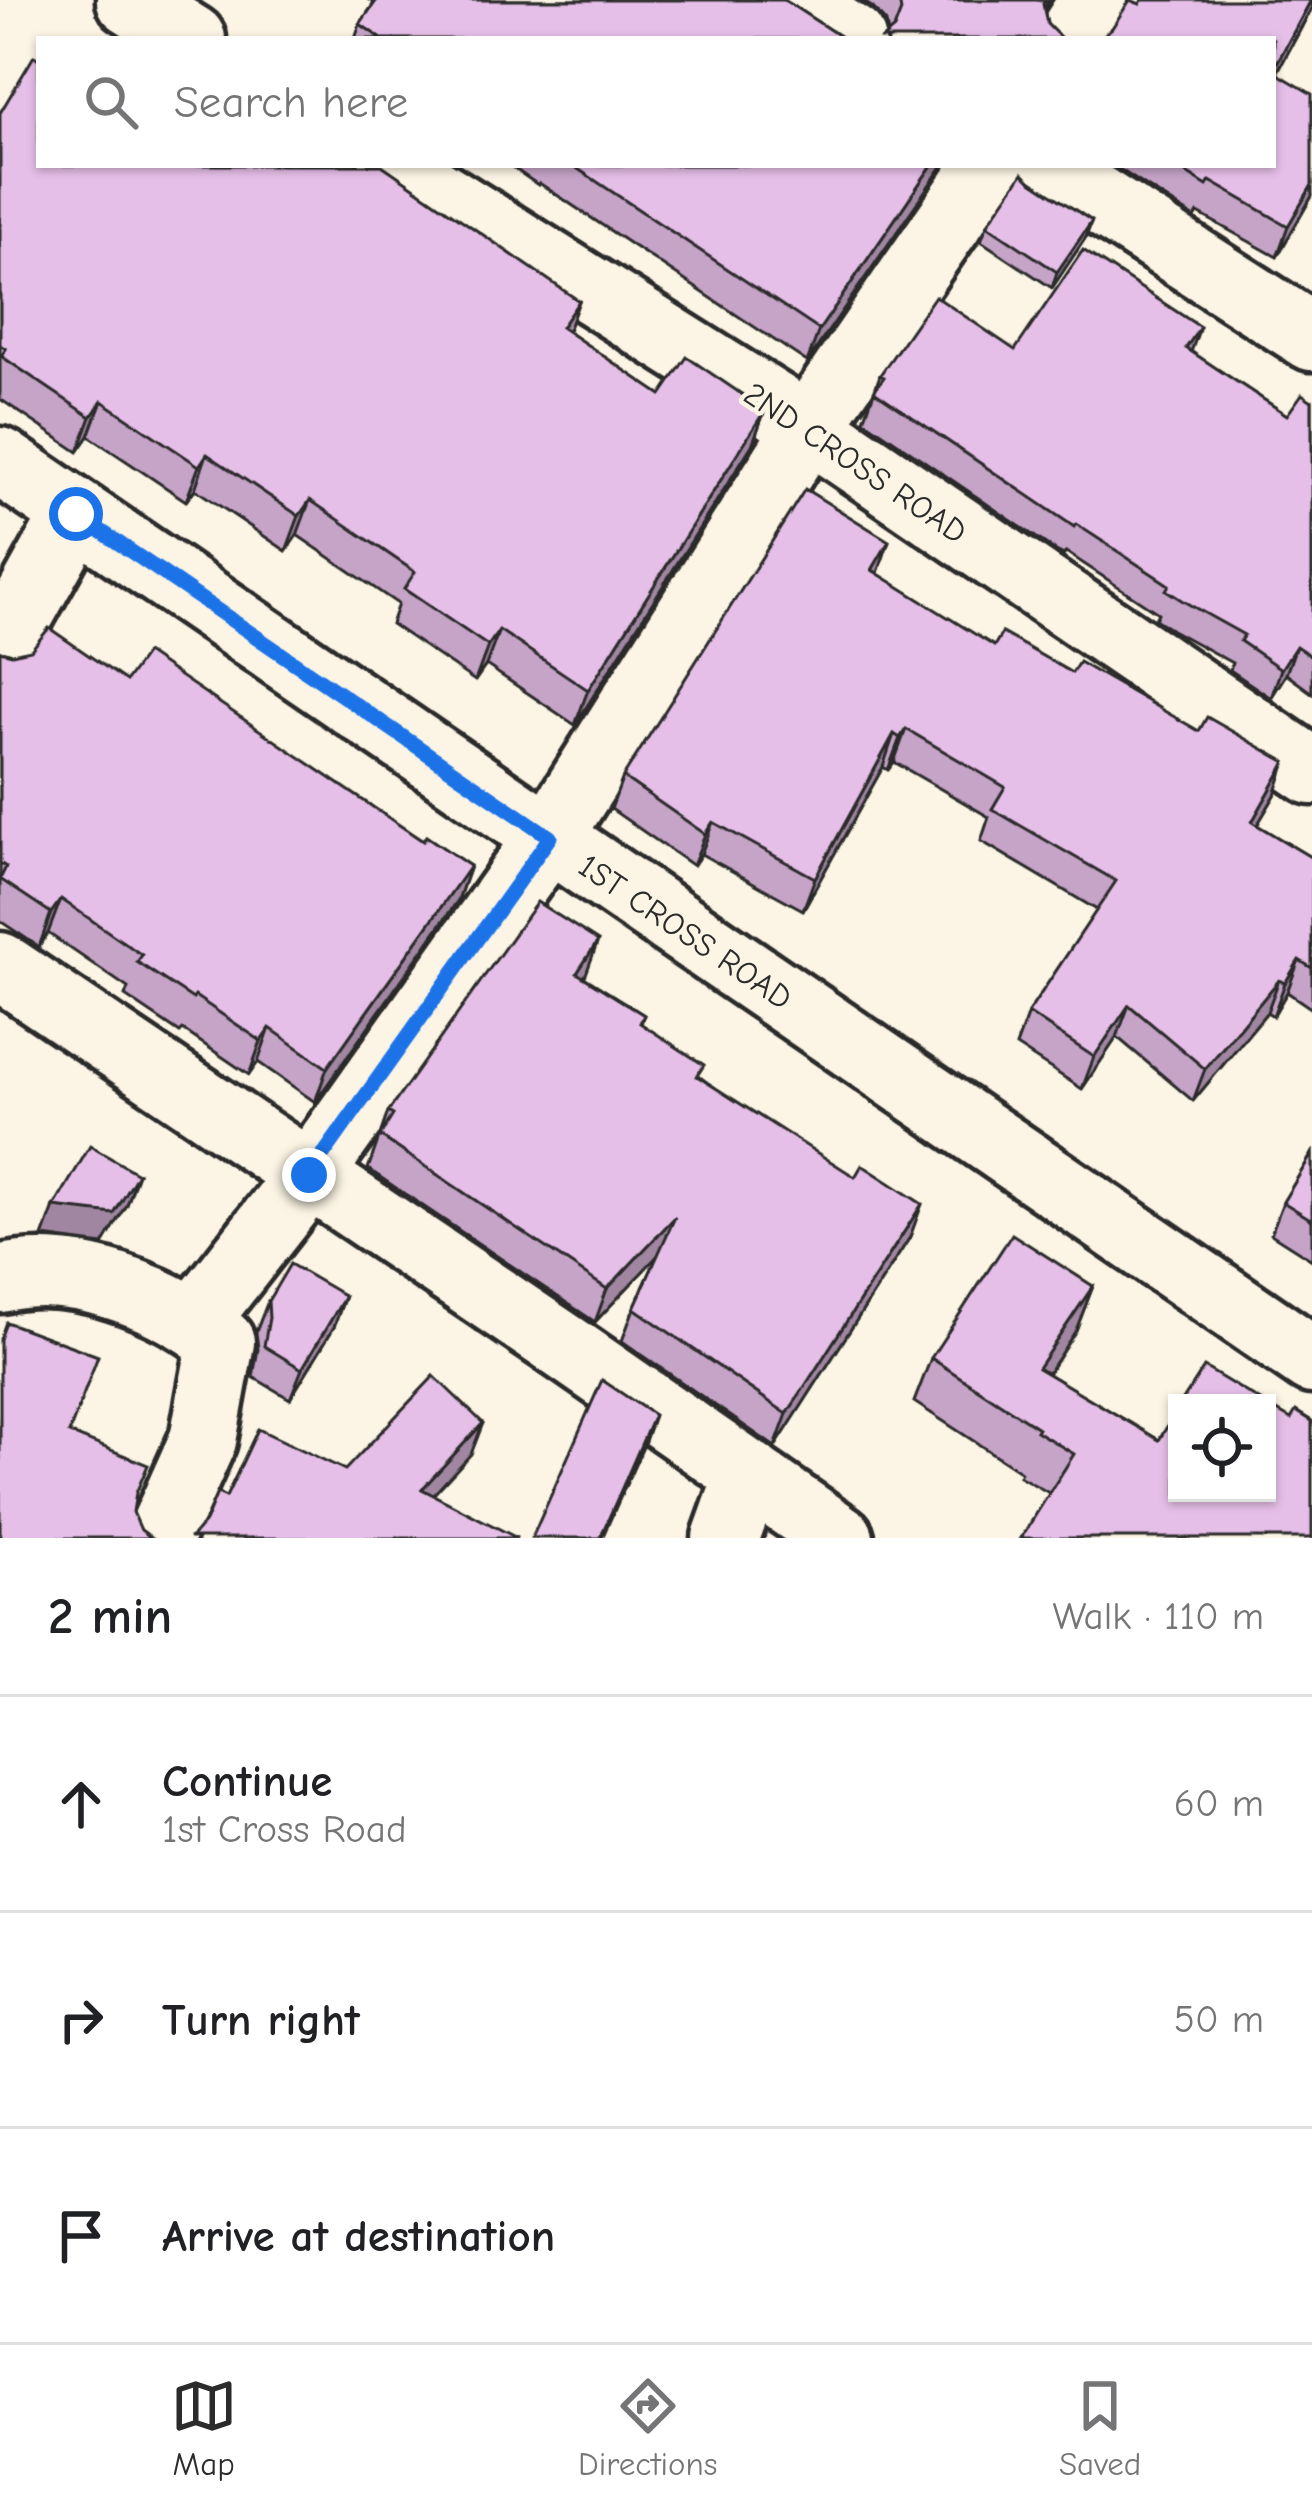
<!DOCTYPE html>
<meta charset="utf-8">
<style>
:root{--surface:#fff;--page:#f2f2f2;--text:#202124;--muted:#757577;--line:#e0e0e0;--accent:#2b2b2b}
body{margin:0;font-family:"Comic Neue",sans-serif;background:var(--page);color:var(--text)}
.controls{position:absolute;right:36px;bottom:36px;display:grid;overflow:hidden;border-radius:0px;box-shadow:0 3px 9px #0004}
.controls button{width:108px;height:108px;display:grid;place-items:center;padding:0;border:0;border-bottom:3px solid var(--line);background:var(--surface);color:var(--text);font:60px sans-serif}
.stop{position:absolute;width:36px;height:36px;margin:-27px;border:9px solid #1a73e8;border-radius:50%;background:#fff}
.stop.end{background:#1a73e8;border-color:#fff;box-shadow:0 3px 12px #0008}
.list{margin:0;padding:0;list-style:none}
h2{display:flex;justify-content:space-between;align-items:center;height:156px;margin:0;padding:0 48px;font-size:51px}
h2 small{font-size:39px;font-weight:400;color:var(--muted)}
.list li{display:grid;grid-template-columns:78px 1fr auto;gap:36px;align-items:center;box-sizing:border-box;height:216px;padding:0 48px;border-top:3px solid var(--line)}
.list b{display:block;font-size:45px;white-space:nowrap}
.list p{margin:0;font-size:39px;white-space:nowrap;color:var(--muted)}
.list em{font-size:39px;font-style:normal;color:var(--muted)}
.icon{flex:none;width:66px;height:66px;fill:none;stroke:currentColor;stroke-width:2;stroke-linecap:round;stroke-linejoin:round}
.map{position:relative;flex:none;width:1312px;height:1538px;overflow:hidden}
.search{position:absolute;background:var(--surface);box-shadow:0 3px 9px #0004;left:36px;right:36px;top:36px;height:132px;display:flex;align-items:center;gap:30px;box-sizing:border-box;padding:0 42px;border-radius:0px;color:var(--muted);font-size:45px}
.sheet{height:804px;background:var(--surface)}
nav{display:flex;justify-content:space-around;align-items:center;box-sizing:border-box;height:168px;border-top:3px solid var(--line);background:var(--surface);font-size:33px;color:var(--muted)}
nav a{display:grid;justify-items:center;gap:6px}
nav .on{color:var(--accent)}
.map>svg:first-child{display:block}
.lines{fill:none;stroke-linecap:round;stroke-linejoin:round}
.minor-casing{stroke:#2b2b2b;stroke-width:75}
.minor{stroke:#fcf5e5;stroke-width:66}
.wall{fill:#c6a4c8;stroke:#2b2b2b;stroke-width:3}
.shaded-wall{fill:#a186a2;stroke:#2b2b2b;stroke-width:3}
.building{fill:#e6bfe8;stroke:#2b2b2b;stroke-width:3}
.route{stroke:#1a73e8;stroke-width:15}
.labels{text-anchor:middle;stroke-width:9;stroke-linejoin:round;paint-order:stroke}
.street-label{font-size:33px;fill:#2b2b2b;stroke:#fcf5e5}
</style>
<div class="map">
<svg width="1312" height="1538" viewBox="0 0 1312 1538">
<rect width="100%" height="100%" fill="#fcf5e5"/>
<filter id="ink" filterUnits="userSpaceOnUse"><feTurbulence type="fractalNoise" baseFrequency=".00833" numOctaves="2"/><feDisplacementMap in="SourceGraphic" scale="24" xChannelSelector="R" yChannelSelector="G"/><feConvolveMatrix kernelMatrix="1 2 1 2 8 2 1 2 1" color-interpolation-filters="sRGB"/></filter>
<g filter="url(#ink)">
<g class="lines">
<defs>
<g id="minor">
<polyline points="130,0 192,39"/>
<polyline points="793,0 852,39"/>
<polyline points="1069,39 1094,0"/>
<polyline points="392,165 808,427 1312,771"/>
<polyline points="1044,165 1312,337"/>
<polyline points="0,461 1312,1360"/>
<polyline points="0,651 76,514"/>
<polyline points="0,966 569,1350 840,1538"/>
<path d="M0 1279C72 1261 166 1297 221 1342L203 1440 159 1538"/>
<polyline points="195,1321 309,1175 549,837 808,427 988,165"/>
<polyline points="726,1538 749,1474"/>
</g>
</defs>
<use href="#minor" class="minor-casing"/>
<use href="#minor" class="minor"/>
</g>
<g class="wall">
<polygon points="369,0 784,0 844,39 355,39 360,24 374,3"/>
<polygon points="861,0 1049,0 1044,8 1047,24 1059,38 888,34 886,23 873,8"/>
<polygon points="1140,4 1311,10 1277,73 1312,196 1277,257 1198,213 1195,218 1113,165 1273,165"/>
<polygon points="0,113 39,165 579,301 567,332 661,395 765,410 752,445 575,725 486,665 475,681 391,624 398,604 297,535 286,551 195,489 186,501 89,436 78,452 0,399"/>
<polygon points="509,165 943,165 807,362 539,183 538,185"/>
<polygon points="1030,180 1086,237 1052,288 981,241 987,225"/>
<polygon points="1015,350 1191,352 1287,415 1312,401 1312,693 1286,674 1271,698 1230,670 1232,663 1172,630 1155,619 1158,613 1066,552 1064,555 1056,551 864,420 880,375"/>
<polygon points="994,646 1275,795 1257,825 1312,858 1312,1009 1287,992 1273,1016 1267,1012 1193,1101 1117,1037 1082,1089 1016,1046 1028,1013 1097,910 981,841 989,817 894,762 888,770 883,767 803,910 701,854 693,866 611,809 623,777"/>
<polygon points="0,651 126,681 470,866 458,900 315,1102 258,1062 249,1075 183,1030 180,1033 125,996 128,988 48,933 39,947 0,921"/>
<polygon points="586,974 584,977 644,1015 641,1024 700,1077 910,1237 775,1447 622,1341 634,1308 658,1255 595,1322 368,1169 388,1112"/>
<polygon points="1312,1154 1312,1260 1271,1234 1283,1202"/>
<polygon points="1093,1286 1076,1330 1048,1374 1159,1440 1291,1419 1312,1421 1049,1493 1019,1476 1021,1472 914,1402 931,1358"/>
<polygon points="268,1301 334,1327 290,1399 253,1377 258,1349 256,1332"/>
</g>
<g class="shaded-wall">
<polygon points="1311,0 1312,7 1273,80 1273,70"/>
<polygon points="932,165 943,165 807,362 819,330"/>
<polygon points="1312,185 1312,196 1277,257 1288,226"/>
<polygon points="1092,221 1086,237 1052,288 1057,272"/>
<polygon points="579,301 566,336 561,327"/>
<polygon points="1200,327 1190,355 1186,348"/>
<polygon points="102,401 89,436 78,452 91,417"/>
<polygon points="765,410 752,445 575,725 588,690"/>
<polygon points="207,454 195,489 186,501 199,466"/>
<polygon points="310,500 297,535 286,551 299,516"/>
<polygon points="889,541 878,573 872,570"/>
<polygon points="499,630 486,665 475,681 488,646"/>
<polygon points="1296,646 1286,674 1271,698 1281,669"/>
<polygon points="906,729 894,762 888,770 900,738"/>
<polygon points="894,734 883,767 803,910 815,878"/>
<polygon points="1286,762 1275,795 1240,854 1252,822"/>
<polygon points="713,822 701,854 693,866 705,834"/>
<polygon points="470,866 458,900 315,1102 327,1068"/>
<polygon points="61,899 48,933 39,947 51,913"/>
<polygon points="598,941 586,974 565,1006 577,973"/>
<polygon points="1299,960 1287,992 1273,1016 1285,983"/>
<polygon points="1279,980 1267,1012 1193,1101 1205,1069"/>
<polygon points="1129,1005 1117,1037 1082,1089 1094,1057"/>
<polygon points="270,1028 258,1062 249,1075 261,1041"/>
<polygon points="138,1174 127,1205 103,1245 43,1237 54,1207"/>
<polygon points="922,1204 910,1237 775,1447 787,1414"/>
<polygon points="675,1217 663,1250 595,1322 607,1289"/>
<polygon points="1093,1286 1076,1330 1022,1413 1038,1368"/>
<polygon points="345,1296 334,1327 290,1399 302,1369"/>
<polygon points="654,1415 643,1447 602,1538 600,1538"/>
<polygon points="483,1423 471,1454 410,1520 422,1489"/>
</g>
<g class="building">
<polygon points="377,0 784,0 844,39 382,39 360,24"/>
<polygon points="899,0 1045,0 1043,4 1047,24 1062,39 882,39 894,29 901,11"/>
<polygon points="1130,0 1140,4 1142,0 1311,0 1273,70 1273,39 1099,39 1112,28"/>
<polygon points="34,56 39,59 39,165 382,165 579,301 561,327 661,395 687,357 765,410 588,690 499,630 488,646 404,589 415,572 310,500 299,516 207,454 199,466 102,401 91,417 1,356 6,349 0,345 0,113"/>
<polygon points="1273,71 1312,94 1312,185 1288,226 1210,181 1207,186 1174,165 1273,165"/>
<polygon points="572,165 932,165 819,330"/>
<polygon points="1023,173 1030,180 1092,221 1057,272 987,225"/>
<polygon points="1083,250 1200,327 1186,348 1287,415 1302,394 1312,401 1312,657 1296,646 1281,669 1240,641 1244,635 1183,601 1166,590 1169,585 1076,524 1074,527 1067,522 874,391 884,377 880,375 935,296 1015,350"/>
<polygon points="805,489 889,541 872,570 994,646 1002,633 1072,673 1079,662 1199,731 1207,717 1286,762 1252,822 1312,858 1312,968 1299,960 1285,983 1279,980 1205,1069 1129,1005 1094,1057 1028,1013 1116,881 992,809 1005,787 906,729 900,738 894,734 815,878 713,822 705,834 623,777"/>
<polygon points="49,628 126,681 146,653 423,841 426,836 470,866 327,1068 270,1028 261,1041 195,996 193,999 137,962 142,955 61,899 51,913 0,879 6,867 0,863 0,651 12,654 31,650"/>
<polygon points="537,902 598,941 577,973 644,1015 640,1023 704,1065 697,1076 855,1177 862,1165 922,1204 787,1414 634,1308 675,1217 607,1289 380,1136 393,1115 388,1112"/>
<polygon points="90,1146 138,1174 114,1214 54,1207"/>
<polygon points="1312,1154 1312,1220 1283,1202"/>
<polygon points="1012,1234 1093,1286 1038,1368 1159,1440 1177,1410 1177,1493 1267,1493 1267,1405 1291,1419 1296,1411 1312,1421 1312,1538 1021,1538 1074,1454 1036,1431 1038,1428 931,1358"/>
<polygon points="290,1264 345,1296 302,1369 264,1346 269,1318 268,1301"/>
<polygon points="6,1322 98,1356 69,1433 148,1465 136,1493 133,1512 141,1530 152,1538 0,1538 0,1339"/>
<polygon points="1204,1367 1264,1403 1181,1403"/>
<polygon points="434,1376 483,1423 422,1489 517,1538 189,1538 193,1536 205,1522 217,1493 226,1497 258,1429 345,1470"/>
<polygon points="602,1380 654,1415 600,1538 532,1538"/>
</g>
</g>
<g class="lines" filter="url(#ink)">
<polyline class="route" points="76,514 550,837 309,1175"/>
</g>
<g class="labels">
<g class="street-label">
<text transform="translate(856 462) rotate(34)" y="12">2ND CROSS ROAD</text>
<text transform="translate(686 931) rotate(34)" y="12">1ST CROSS ROAD</text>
</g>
</g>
</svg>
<div class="controls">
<button><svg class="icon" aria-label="locate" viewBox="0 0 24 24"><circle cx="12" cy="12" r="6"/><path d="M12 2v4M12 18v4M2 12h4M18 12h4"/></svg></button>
</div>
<div class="stop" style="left:76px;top:514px"></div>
<div class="stop end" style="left:309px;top:1175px"></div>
<div class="search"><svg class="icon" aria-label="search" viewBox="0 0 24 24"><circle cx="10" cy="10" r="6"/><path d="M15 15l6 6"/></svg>Search here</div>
</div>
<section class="sheet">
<h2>2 min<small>Walk · 110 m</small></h2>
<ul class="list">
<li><svg class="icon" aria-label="ahead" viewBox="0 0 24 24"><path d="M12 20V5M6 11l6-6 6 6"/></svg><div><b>Continue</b><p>1st Cross Road</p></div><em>60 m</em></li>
<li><svg class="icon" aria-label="right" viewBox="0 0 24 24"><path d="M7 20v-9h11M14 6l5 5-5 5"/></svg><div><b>Turn right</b></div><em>50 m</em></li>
<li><svg class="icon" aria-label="arrive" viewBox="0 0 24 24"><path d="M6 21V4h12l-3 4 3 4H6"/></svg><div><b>Arrive at destination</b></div></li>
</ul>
</section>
<nav>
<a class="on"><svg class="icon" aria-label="map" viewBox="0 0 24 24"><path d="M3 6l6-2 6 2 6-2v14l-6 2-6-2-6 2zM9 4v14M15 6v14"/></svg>Map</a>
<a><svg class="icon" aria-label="directions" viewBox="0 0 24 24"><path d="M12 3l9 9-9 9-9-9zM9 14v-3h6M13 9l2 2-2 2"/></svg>Directions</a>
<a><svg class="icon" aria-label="saved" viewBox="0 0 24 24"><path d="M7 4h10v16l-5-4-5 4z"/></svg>Saved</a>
</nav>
